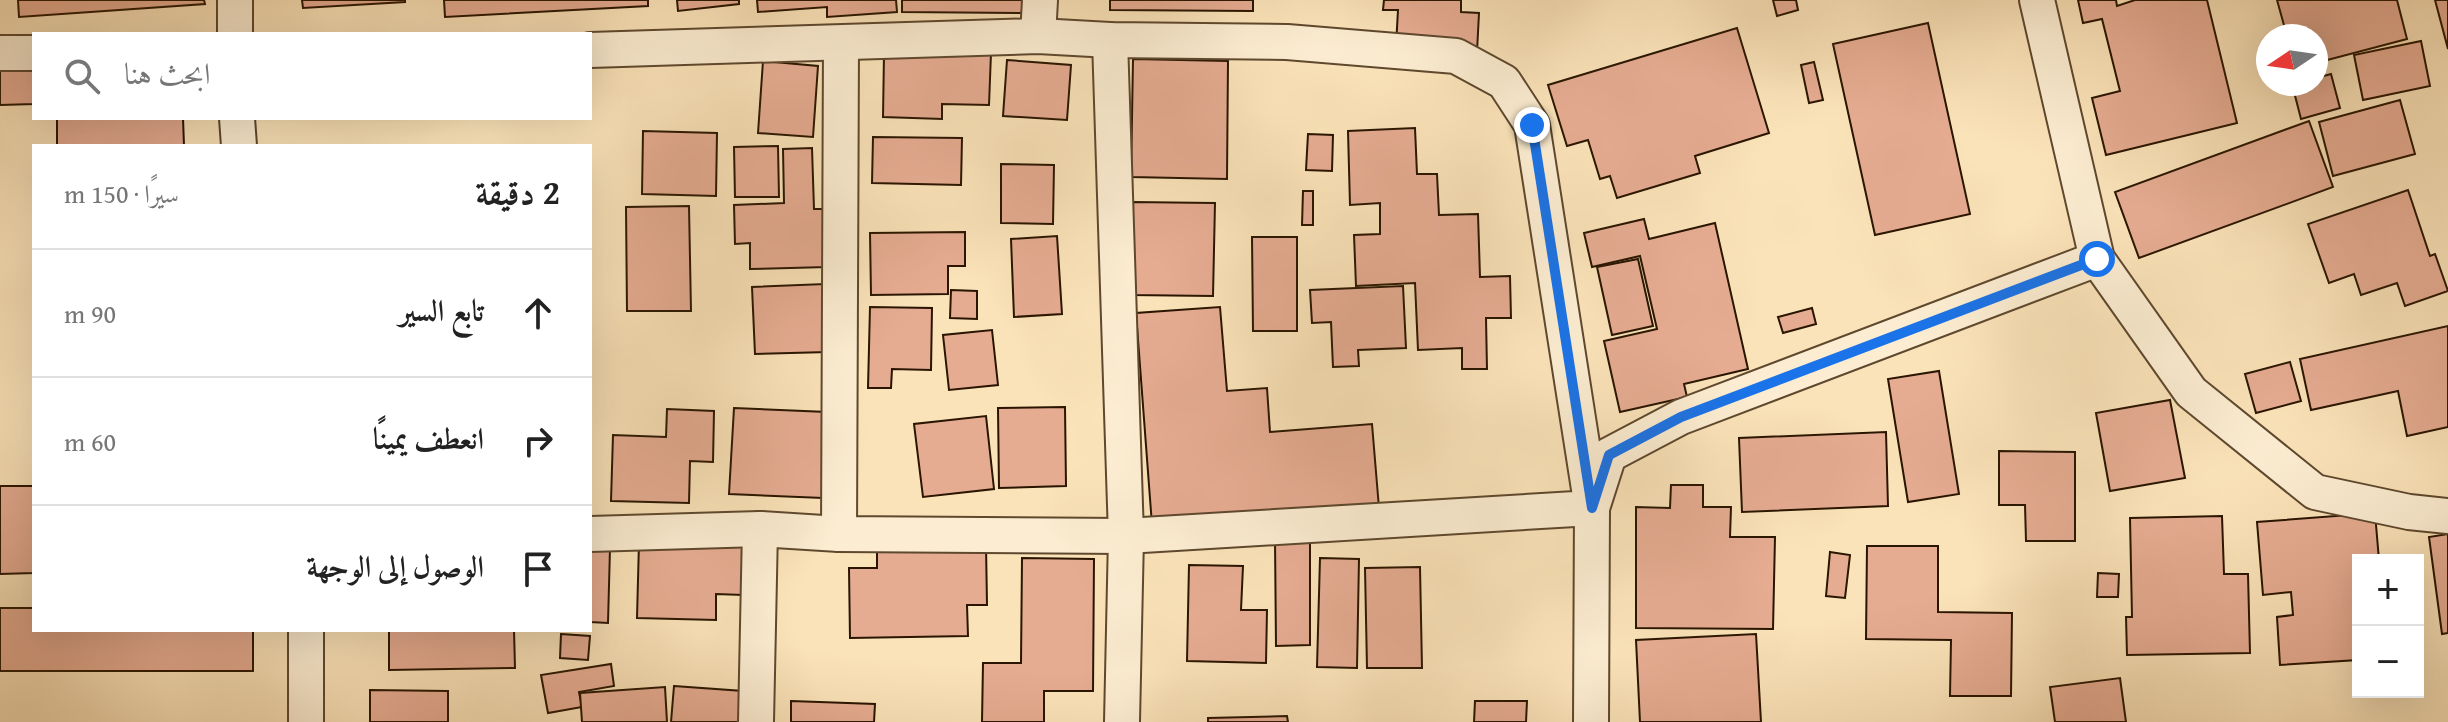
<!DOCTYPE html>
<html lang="ar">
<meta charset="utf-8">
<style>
:root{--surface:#fff;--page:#f6f6f6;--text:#222;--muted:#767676;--line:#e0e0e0}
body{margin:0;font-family:"Gentium Book Plus",Amiri,serif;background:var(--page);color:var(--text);direction:rtl}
.controls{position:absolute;right:24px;bottom:24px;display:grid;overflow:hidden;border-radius:0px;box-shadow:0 8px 32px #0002}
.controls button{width:72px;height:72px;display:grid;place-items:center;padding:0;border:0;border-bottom:2px solid var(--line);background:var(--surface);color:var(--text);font:40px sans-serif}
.compass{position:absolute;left:2256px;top:24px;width:72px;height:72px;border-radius:50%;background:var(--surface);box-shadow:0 8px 32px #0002;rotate:257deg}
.stop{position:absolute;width:24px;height:24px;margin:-18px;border:6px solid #1a73e8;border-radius:50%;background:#fff}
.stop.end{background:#1a73e8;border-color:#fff;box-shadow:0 2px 8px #0008}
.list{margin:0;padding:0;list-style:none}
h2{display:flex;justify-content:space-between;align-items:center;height:104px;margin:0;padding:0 32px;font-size:34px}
h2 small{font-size:26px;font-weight:400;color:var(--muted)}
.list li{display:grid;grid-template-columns:52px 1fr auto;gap:24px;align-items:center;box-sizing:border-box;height:128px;padding:0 32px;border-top:2px solid var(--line)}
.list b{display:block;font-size:30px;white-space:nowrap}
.list em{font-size:26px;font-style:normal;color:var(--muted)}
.icon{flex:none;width:44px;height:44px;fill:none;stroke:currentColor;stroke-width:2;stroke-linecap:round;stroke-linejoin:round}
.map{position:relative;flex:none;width:2448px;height:722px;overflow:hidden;direction:ltr}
.search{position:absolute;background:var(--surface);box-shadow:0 8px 32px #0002;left:32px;top:32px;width:560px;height:88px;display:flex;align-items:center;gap:20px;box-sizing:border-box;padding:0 28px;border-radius:0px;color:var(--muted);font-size:30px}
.panel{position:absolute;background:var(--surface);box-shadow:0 8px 32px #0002;left:32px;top:144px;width:560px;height:488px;border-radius:0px;direction:rtl}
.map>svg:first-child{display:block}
.building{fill:#e6ac92;stroke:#291500;stroke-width:2}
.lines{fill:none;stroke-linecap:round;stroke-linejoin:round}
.minor-casing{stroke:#5e482e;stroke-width:38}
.minor{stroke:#fcedd2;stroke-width:34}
.route{stroke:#1a73e8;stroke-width:10}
</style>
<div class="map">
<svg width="2448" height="722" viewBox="0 0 2448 722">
<rect width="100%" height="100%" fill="#fbe3b9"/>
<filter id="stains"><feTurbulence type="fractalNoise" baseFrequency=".0025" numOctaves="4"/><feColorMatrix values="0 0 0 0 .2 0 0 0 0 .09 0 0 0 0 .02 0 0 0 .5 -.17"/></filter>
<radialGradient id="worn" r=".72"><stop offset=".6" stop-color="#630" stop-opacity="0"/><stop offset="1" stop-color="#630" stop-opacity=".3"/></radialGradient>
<g class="building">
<polygon points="18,0 204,0 205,4 19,17"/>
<polygon points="302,0 405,0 405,2 303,8"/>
<polygon points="444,0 648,0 648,6 445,17"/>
<polygon points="677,0 739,0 739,4 678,11"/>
<polygon points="757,0 896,0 897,12 827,17 827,7 758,12"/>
<polygon points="902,0 1023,0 1023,13 902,12"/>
<polygon points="1110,0 1253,0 1253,11 1110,10"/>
<polygon points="1384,0 1461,0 1461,12 1479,13 1477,52 1396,46 1398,10 1383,10"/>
<polygon points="1773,0 1796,0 1798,10 1777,16"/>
<polygon points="2078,0 2116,0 2117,6 2135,0 2207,0 2237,123 2106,155 2092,98 2120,91 2102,19 2083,23"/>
<polygon points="2277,0 2397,0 2407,39 2316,63 2316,36 2287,36"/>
<polygon points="2435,0 2448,0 2448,49"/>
<polygon points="1928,23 1970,214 1875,235 1833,44"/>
<polygon points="1737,28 1769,133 1695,156 1700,173 1617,198 1610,176 1600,179 1588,140 1567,146 1548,85"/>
<polygon points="2421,41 2430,86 2363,100 2354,55"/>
<polygon points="991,53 989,105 942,104 942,119 883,117 884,54"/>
<polygon points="1133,59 1228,61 1227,179 1131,177"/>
<polygon points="1007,60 1071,65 1067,120 1003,116"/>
<polygon points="763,61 818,66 813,137 758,133"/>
<polygon points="1814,62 1823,100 1809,103 1801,65"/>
<polygon points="34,65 34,104 0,105 0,66"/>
<polygon points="2331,74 2340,108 2301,119 2292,84 2316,84 2316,78"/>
<polygon points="2400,100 2415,154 2333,176 2319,122"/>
<polygon points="57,118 183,118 184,146 57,146"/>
<polygon points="2309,121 2333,187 2139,258 2115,192"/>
<polygon points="1415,128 1417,174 1437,174 1439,215 1478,214 1480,277 1510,276 1511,318 1486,318 1487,369 1462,369 1462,348 1418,350 1415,283 1356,286 1354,235 1380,234 1380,203 1350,205 1348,131"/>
<polygon points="643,131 717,133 716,196 642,194"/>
<polygon points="1308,134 1333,135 1332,171 1306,170"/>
<polygon points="873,137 962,138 961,185 872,183"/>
<polygon points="778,146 779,197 735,197 734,147"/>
<polygon points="812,148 814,209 826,209 827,267 750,269 750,243 735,244 734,205 784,203 783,149"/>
<polygon points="1001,164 1054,165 1053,224 1001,223"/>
<polygon points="2408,190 2430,256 2435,254 2448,291 2405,306 2397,283 2361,295 2354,274 2329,283 2308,224"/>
<polygon points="1303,191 1313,191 1313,225 1302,225"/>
<polygon points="1131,202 1215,203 1213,296 1130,295"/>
<polygon points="689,206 691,311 627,311 626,207"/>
<polygon points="1644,219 1649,239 1715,223 1748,369 1684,384 1687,397 1620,412 1604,341 1657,329 1640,256 1592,267 1584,233"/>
<polygon points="965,232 965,266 948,266 948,294 871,295 870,233"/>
<polygon points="1057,236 1062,314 1014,317 1011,239"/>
<polygon points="1252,237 1297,237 1297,331 1253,331"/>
<polygon points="1638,259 1653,326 1612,335 1597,267"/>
<polygon points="825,284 828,352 755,354 752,287"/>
<polygon points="1403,286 1406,348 1358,350 1359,366 1333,367 1331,322 1312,323 1310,290"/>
<polygon points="951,290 977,291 977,319 950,318"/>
<polygon points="870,307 932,308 931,370 892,369 891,388 868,388"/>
<polygon points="1220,307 1227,391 1267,388 1270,432 1372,424 1379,508 1152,525 1136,313"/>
<polygon points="1812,308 1816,324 1783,333 1778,317"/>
<polygon points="2448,326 2448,427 2407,436 2398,391 2311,410 2300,359"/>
<polygon points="992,330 998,385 949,390 943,335"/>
<polygon points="2290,362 2301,401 2256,413 2245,374"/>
<polygon points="1939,371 1959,494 1908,502 1888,379"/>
<polygon points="2170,400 2185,478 2110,491 2096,413"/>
<polygon points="1065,407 1066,486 999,488 998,408"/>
<polygon points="734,408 827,412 823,498 729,494"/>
<polygon points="667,409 714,411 713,462 690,461 689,503 611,501 613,435 666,437"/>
<polygon points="986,416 994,489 923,497 914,424"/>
<polygon points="1886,432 1888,506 1742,512 1739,438"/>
<polygon points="1999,451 2075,452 2075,541 2026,541 2025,505 1999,505"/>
<polygon points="1671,485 1703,485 1703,507 1731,507 1730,537 1775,537 1773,629 1636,628 1636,507 1670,508"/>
<polygon points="0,486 34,486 34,573 0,574"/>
<polygon points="2375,513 2379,560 2358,560 2358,660 2280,665 2277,617 2293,615 2291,592 2263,595 2257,522"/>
<polygon points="2222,516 2224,574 2248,574 2250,653 2127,655 2126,617 2132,617 2130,518"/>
<polygon points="2448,534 2448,633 2442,634 2429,537"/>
<polygon points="1275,539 1310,539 1310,645 1276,646"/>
<polygon points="639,542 745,545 743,595 716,594 716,620 637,618"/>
<polygon points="986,545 987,605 967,605 968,636 850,638 849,568 877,568 877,546"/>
<polygon points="1867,546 1938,546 1938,612 2012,613 2011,696 1950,696 1951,640 1866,639"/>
<polygon points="590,548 610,548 608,623 590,622"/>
<polygon points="1830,552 1850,555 1845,598 1826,596"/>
<polygon points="1022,558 1094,559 1093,691 1044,691 1044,722 982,722 983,663 1021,663"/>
<polygon points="1320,558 1359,559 1357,668 1317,667"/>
<polygon points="1189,565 1243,566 1241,610 1267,610 1266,663 1187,661"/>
<polygon points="1420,567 1422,668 1367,668 1365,568"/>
<polygon points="2098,573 2119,574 2118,597 2097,597"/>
<polygon points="0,608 34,608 34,630 253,630 253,671 0,671"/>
<polygon points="389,630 514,630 515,668 389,670"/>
<polygon points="561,634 590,636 588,660 560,658"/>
<polygon points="1756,634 1761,722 1640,722 1636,640"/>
<polygon points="611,664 614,686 579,692 582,707 548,713 541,675"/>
<polygon points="2120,678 2126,722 2055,722 2050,687"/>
<polygon points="674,686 743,691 741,722 671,722"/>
<polygon points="665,687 667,722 582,722 580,693"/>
<polygon points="370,690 448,691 448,722 370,722"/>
<polygon points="791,701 875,704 874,722 791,722"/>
<polygon points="1475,701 1527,701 1526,722 1474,722"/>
<polygon points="1287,716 1288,722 1208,722 1208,718"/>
</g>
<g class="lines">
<defs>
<g id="minor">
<polyline points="2037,0 2097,259 2191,392 2315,492 2409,512 2448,516"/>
<polyline points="235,34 235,0"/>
<polyline points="1038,36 1040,0"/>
<polyline points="1110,40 1126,536 1122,722"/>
<polyline points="590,50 1038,36 1110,40 1287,42 1456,56 1504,82 1532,125 1592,508 1126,536 839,534 760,529 590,534"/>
<polyline points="0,53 34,53"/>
<polyline points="237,118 239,146"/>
<polyline points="839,534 841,45"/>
<polyline points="306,722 306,630"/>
<polyline points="756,722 760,529"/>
<polyline points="1591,722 1592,508 1609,455 1681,417 2097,259"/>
</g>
</defs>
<use href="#minor" class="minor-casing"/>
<use href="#minor" class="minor"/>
</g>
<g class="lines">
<polyline class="route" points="1532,125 1592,508 1609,455 1681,417 2097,259"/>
</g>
<rect width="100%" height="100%" filter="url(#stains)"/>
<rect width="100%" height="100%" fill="url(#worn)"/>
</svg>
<div class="controls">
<button>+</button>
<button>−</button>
</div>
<svg class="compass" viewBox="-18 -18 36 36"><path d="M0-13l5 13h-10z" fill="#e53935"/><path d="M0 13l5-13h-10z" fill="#767676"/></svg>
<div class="stop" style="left:2097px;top:259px"></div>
<div class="stop end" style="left:1532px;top:125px"></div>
<div class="search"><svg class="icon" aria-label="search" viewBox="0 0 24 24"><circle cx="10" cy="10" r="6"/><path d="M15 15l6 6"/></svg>ابحث هنا</div>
<section class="panel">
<h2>2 دقيقة<small>سيرًا · 150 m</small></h2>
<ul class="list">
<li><svg class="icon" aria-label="ahead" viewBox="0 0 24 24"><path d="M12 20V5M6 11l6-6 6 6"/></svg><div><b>تابع السير</b></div><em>90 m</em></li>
<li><svg class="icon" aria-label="right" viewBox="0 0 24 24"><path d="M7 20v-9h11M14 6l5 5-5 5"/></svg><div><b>انعطف يمينًا</b></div><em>60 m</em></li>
<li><svg class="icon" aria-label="arrive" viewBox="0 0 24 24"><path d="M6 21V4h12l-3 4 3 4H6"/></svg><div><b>الوصول إلى الوجهة</b></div></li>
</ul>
</section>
</div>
